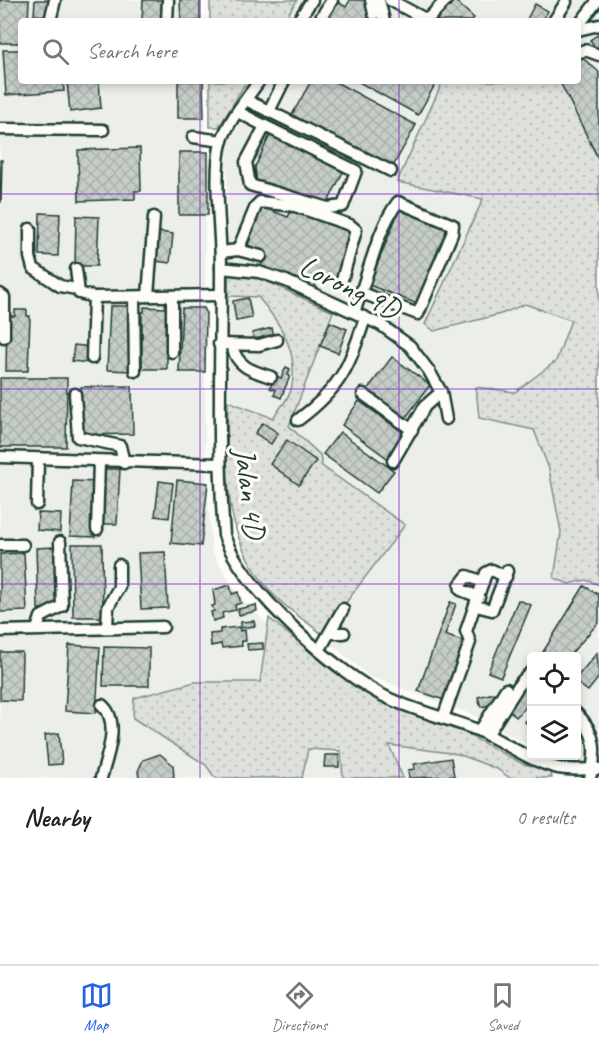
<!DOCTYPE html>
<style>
:root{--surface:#fff;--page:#f2f2f2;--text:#222;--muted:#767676;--line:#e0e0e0;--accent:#2563eb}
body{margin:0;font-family:Caveat,sans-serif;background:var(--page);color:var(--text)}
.controls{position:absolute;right:18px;bottom:18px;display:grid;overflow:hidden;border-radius:6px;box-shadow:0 3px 9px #0003}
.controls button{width:54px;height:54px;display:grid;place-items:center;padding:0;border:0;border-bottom:2px solid var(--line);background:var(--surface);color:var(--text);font:30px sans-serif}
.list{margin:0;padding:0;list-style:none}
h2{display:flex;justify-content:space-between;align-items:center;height:78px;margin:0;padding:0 24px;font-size:26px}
h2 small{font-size:20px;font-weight:400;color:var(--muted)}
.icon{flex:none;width:33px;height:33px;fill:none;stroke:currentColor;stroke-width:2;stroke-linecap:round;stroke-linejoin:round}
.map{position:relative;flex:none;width:599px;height:778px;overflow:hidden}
.search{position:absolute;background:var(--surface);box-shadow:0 3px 9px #0003;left:18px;right:18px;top:18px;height:66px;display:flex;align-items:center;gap:15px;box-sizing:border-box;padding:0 21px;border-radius:6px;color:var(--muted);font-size:22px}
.sheet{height:186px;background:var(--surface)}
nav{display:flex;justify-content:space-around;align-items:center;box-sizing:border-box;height:84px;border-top:2px solid var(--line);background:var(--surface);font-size:16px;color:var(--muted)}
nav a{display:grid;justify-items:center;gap:3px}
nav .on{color:var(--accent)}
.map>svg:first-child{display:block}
.built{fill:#eceee9}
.grass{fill:url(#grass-dots);stroke:#7e8e88;stroke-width:1.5}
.building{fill:url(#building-cross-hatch);stroke:#1f3d34;stroke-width:1.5}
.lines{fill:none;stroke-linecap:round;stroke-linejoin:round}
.minor-casing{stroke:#1f3d34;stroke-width:15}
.minor{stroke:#fdfcf7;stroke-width:10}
.grid{fill:none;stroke:#7b2cbf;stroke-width:1.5;stroke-opacity:0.55}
.labels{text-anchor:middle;stroke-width:6;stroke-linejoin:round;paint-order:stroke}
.street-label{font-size:30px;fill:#1f3d34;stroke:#fdfcf7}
</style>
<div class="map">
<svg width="599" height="778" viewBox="0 0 599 778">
<defs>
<pattern id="grass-dots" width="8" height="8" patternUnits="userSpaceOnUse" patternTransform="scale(1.5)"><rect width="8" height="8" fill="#dde0db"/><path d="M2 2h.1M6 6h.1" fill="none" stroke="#bdc1bd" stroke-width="1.8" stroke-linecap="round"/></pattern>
<pattern id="building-cross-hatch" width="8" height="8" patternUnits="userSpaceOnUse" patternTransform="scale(1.5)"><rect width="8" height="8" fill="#c6cdc7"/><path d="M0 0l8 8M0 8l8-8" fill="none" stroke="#aab1ac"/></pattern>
</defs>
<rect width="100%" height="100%" fill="#fdfcf7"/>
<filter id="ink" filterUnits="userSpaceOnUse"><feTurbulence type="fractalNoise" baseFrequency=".0167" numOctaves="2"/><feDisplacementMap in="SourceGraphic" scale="12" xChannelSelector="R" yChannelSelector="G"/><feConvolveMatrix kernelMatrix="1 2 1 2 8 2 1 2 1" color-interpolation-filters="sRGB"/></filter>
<g filter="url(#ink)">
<g class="built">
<polygon points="0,0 201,0 202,21 21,21 21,81 205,81 205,455 212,552 238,595 318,674 542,778 0,778"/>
<polygon points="211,0 599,0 599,767 556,756 576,756 576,656 532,656 531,746 468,713 369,676 279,600 247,542 230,483 227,156 213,118 212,81 578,81 578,21 211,21"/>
</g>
<g class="grass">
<polygon points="210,0 297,0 284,21 210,21"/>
<polygon points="210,81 247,81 219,127 210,127"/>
<polygon points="443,81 560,81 599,161 599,585 586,580 569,584 554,578 561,532 549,469 534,430 479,418 476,387 515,392 556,361 571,320 525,304 501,314 434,331 425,324 483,199 397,182"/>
<path d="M228 275 257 277 333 312 289 426 320 455 322 466 405 525 322 634C306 621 286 609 272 593 220 535 227 473 228 401L273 418C278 410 288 400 291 390 300 353 281 324 258 297L228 296Z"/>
<polygon points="269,618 333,671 397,708 456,728 521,763 550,770 552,778 510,778 497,769 458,754 389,745 403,778 343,778 341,751 308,749 302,778 215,778 206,765 133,718 134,698 195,682 260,682"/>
</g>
<g class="building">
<polygon points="0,0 29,0 28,21 21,21 21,43 0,43"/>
<polygon points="35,0 48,0 47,16 34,15"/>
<polygon points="143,0 163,0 162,21 142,21"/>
<polygon points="180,0 200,0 200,21 181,21"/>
<polygon points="350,0 366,0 372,21 327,21 338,2 346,7"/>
<polygon points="454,0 474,18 471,21 436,21"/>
<polygon points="535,4 548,11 542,21 526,21"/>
<polygon points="599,34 599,47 596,49 590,40"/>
<polygon points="3,50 21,50 21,81 63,81 64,91 6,95"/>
<polygon points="578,54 599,72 599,160 561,84 562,81 578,81"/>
<polygon points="67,81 99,81 101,108 70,112"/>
<polygon points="178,81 203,81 204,118 178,118"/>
<polygon points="311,81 334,81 416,125 392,168 292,115"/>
<polygon points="357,81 437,81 418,115"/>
<polygon points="271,133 344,170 328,202 257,184 255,167"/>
<polygon points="140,148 141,191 135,191 135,199 79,201 78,150"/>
<rect x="179" y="152" width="29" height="63"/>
<polygon points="0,160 2,160 1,202 0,202"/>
<polygon points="262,207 288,217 291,211 355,234 338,281 320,275 314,288 282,273 260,269 266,252 248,245"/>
<polygon points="400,208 451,229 420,305 369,285"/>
<polygon points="40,213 60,214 58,256 39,255"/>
<polygon points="76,216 99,217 97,266 75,266"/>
<polygon points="159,232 173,234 170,263 156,261"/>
<polygon points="248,298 252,318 236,321 233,301"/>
<polygon points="110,306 130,306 131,371 107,370"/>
<polygon points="144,307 166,308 167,311 167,369 142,369 142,312 144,312"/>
<polygon points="182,308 204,308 206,312 205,372 179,372"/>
<polygon points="15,310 27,310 27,316 30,316 28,371 6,371 7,316 15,316"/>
<polygon points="330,322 347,329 338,353 320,346"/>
<polygon points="272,328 274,337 254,342 252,333"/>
<polygon points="74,345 91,347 89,363 72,361"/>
<polygon points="392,357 430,385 404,420 366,391"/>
<polygon points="286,367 290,369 288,375 290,376 281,398 274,395 276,390 270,388 275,376 281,378"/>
<polygon points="0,378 67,378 66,447 0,447"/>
<polygon points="132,386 133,434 82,435 81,387"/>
<polygon points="359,401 405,434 387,458 342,425"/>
<polygon points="263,423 278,433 271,444 255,433"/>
<polygon points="340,432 394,471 377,493 323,454"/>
<polygon points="287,440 316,461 299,485 270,464"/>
<polygon points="103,469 120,469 117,524 101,524"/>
<polygon points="177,480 208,483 201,546 171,543"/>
<polygon points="73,481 98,482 95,537 70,536"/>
<polygon points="159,481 173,483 169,518 155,516"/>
<polygon points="38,513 61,514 60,532 37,530"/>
<polygon points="72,544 102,544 103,617 73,617"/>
<polygon points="55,547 57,609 38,609 36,548"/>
<polygon points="165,552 168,608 141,609 138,553"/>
<polygon points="24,553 27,611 0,612 0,554"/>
<polygon points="230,585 232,594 238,592 241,603 235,605 236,610 222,613 223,618 213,621 211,612 214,611 212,606 215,605 213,590"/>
<polygon points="584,586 599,595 599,622 569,656 550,656 543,652"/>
<polygon points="518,600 531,605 501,677 488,672"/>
<polygon points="450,602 456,604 445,635 467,643 447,701 418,691"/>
<polygon points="256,605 257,611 239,615 238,609"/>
<polygon points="254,621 255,626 241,628 241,622"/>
<polygon points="239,627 240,631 245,630 246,641 241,641 242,646 222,648 221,644 211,646 210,634 220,633 220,629"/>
<polygon points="263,643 263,649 248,650 247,644"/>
<polygon points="69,645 100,647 96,713 65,711"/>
<polygon points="104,647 149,648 149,686 103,686"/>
<polygon points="0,652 22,652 21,701 0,700"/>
<polygon points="597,653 599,677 588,691 576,682 576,678"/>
<polygon points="532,678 532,701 516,717 507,708 520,694 517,691"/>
<polygon points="494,693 497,703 481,707 478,697"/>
<polygon points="532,714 532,728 525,722"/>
<polygon points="59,733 62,764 48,765 45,735"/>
<polygon points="160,754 173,765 174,778 139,778 138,771 143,760"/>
<polygon points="325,755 339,755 339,767 324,767"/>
<polygon points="451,758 454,776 409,778 408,770 415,769 414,764"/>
</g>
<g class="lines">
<defs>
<g id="minor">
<polyline points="371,0 374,14"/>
<polyline points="379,0 384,21"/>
<polyline points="390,0 427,20"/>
<polyline points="50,21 55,0"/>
<polyline points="167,21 168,0"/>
<polyline points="298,21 312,0"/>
<polyline points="319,21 332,0"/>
<polyline points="426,21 446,0"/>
<polyline points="554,21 566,2"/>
<polyline points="578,26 598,0"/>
<polyline points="578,30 599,25"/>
<polyline points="580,52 585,50 599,55"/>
<path d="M259 81C246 100 228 121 221 143 213 173 221 233 221 266 221 356 217 445 224 535 241 588 339 676 390 699 419 712 450 719 480 731 504 742 528 760 554 767 568 771 584 769 599 769"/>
<polyline points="246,100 391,171"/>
<polyline points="269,111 284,81"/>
<polyline points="238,112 265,126 246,162 250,185 328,208 343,206 356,171 265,126"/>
<polyline points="0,129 103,130"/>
<polyline points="193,137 222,141"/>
<polyline points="30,229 30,257 33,268 60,286 76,289"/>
<polyline points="238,250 256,206 260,202 295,206 350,225 356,230 342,280"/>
<polyline points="221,252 238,250 261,256"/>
<polyline points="221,268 259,272 286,281 381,325 410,346 429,371 441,392 446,419"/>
<polyline points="76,269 79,293 94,297 220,295"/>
<polyline points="0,294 4,297 4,337"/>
<polyline points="148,296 154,217"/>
<polyline points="172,296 172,352"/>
<polyline points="134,297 135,371"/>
<path d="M354 312C367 281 377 228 398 202L453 225 452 234 418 314 362 293"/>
<polyline points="219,344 259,345 277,340"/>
<path d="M232 346C237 367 252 371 271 377"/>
<polyline points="92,358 94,297"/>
<polyline points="75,394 78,437 120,446 124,463"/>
<polyline points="363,394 412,430"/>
<path d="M298 420C340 389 350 366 365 318"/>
<polyline points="0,457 218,464"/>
<polyline points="393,461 425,406 441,392"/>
<polyline points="37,504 38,459"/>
<polyline points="97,529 99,462"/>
<polyline points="0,545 23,545"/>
<polyline points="479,597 461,590 460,585 467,576 483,582"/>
<polyline points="476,606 492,610 507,571"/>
<polyline points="107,627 108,607 119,587 119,565"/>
<polyline points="37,629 41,617 62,606 60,542"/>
<polyline points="0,631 163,627"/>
<polyline points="331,633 344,633"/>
<polyline points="320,649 343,609"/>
<path d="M576 713C597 733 597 752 590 778"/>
<polyline points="443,718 470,642 466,631 486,573 492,570 506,577"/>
<polyline points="480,731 506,689"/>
<polyline points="487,735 521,682 532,671"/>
<path d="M101 778C107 757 121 721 102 705"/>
</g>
</defs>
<use href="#minor" class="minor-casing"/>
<use href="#minor" class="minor"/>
</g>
</g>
<path class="grid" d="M200 0V21M399 0V21M200 81V778M399 81V778M0 194H599M0 389H599M0 584H599"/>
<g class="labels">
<g class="street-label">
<text transform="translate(350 287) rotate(26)" y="10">Lorong 9D</text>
<text transform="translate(250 493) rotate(83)" y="10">Jalan 4D</text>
</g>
</g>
</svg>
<div class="controls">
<button><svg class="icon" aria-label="locate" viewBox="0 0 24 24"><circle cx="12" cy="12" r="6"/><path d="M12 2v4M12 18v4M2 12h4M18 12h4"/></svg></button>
<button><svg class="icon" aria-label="layers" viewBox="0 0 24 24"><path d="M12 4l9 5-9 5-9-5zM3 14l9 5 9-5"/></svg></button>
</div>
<div class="search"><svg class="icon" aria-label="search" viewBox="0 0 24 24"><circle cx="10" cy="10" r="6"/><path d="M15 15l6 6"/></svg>Search here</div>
</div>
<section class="sheet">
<h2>Nearby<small>0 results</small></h2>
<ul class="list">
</ul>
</section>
<nav>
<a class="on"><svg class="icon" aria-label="map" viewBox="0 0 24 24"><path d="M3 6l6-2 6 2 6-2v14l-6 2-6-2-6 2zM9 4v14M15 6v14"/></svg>Map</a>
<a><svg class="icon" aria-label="directions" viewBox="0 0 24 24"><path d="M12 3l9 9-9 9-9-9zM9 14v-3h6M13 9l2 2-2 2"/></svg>Directions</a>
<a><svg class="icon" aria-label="saved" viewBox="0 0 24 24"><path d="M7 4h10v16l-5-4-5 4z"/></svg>Saved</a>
</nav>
